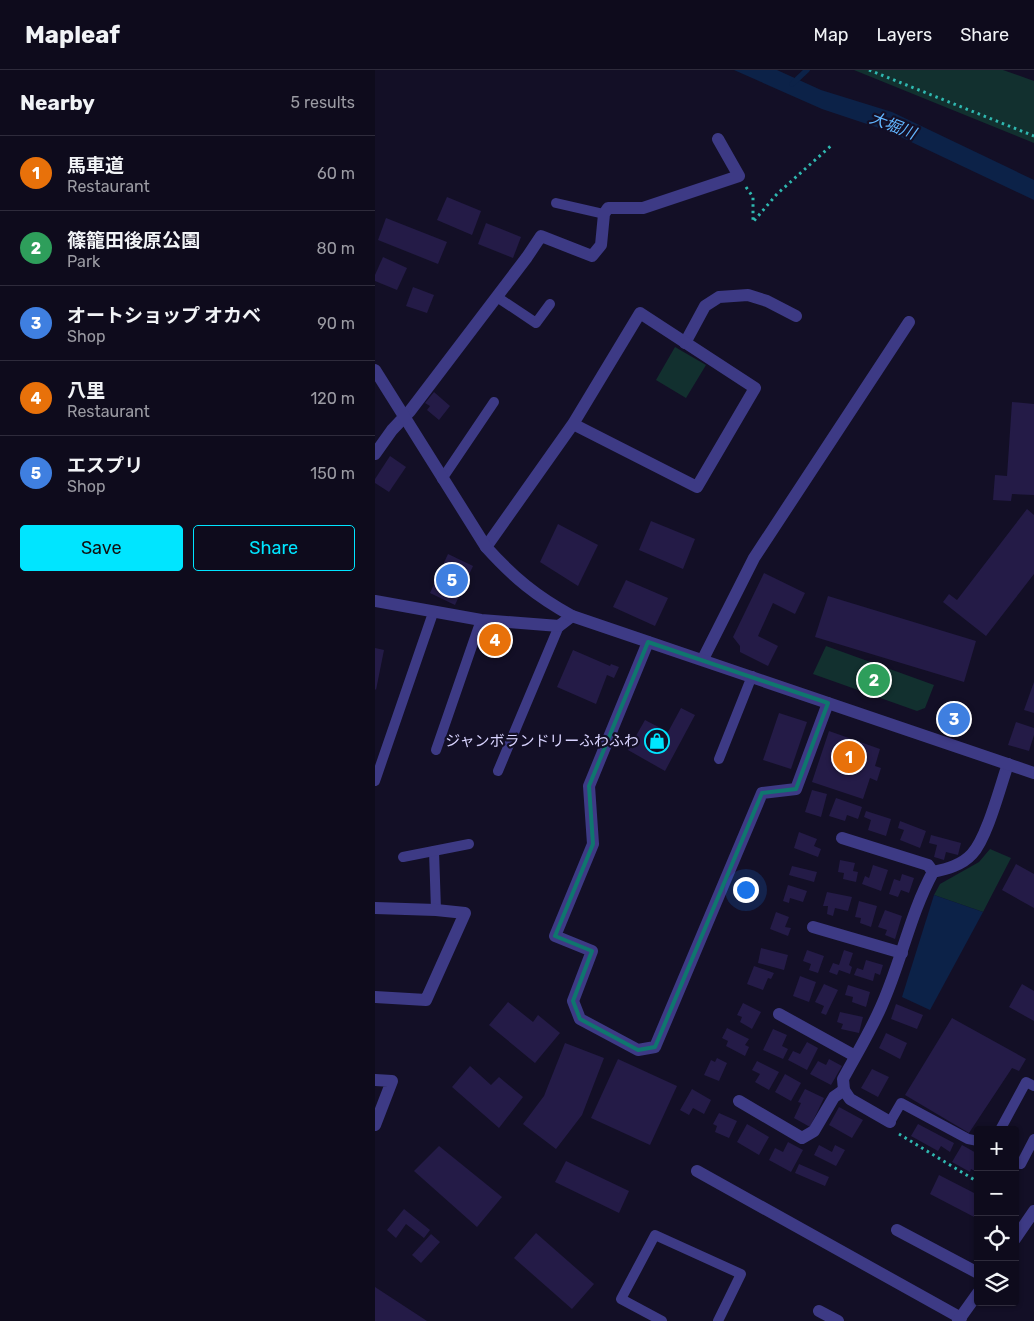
<!DOCTYPE html>
<meta charset="utf-8">
<style>
:root{--surface:#0e0b1c;--page:#1c1929;--text:#f1f3f6;--muted:#9b9ba3;--line:#2e2b3b;--accent:#00e5ff}
body{margin:0;font-family:Rubik,"Noto Sans JP",sans-serif;background:var(--page);color:var(--text)}
.controls{position:absolute;right:15px;bottom:15px;display:grid;overflow:hidden;border-radius:5px;box-shadow:0 1px 4px #0004}
.controls button{width:45px;height:45px;display:grid;place-items:center;padding:0;border:0;border-bottom:1px solid var(--line);background:var(--surface);color:var(--text);font:25px sans-serif}
.you{position:absolute;left:370px;top:819px;width:18px;height:18px;margin:-12px;border:4px solid #fff;border-radius:50%;background:#1a73e8;box-shadow:0 0 0 8px #1a73e833}
.badge{display:grid;place-items:center;width:32px;height:32px;border-radius:50%;background:var(--accent);color:#fff;font-size:16px;font-weight:700}
.pin{position:absolute;translate:-50% -50%;border:2px solid #fff;box-shadow:0 1px 5px #0006}
.list{margin:0;padding:0;list-style:none}
h2{display:flex;justify-content:space-between;align-items:center;height:65px;margin:0;padding:0 20px;font-size:21px}
h2 small{font-size:16px;font-weight:400;color:var(--muted)}
.list li{display:grid;grid-template-columns:32px 1fr auto;gap:15px;align-items:center;box-sizing:border-box;height:75px;padding:0 20px;border-top:1px solid var(--line)}
.list b{display:block;font-size:19px;white-space:nowrap}
.list p{margin:0;font-size:16px;white-space:nowrap;color:var(--muted)}
.list em{font-size:16px;font-style:normal;color:var(--muted)}
.actions{display:flex;gap:10px;padding:15px 20px}
.actions a{flex:1;padding:11px 0;border:1px solid var(--accent);border-radius:5px;text-align:center;font-size:18px;color:var(--accent)}
.actions .main{background:var(--accent);color:#111}
.icon{flex:none;width:28px;height:28px;fill:none;stroke:currentColor;stroke-width:2;stroke-linecap:round;stroke-linejoin:round}
.map{position:relative;flex:none;width:659px;height:1251px;overflow:hidden}
header{display:flex;align-items:center;gap:30px;box-sizing:border-box;height:70px;padding:0 25px;background:var(--surface);border-bottom:1px solid var(--line)}
header strong{font-size:24px}
nav{display:flex;gap:28px;margin-inline-start:auto;font-size:18px}
main{display:flex}
aside{flex:1;background:var(--surface)}
.map>svg:first-child{display:block}
.green{fill:#12302f}
.water{fill:#0c2248}
.lines{fill:none;stroke-linecap:round;stroke-linejoin:round}
.stream{stroke:#0c2248;stroke-width:5.5}
.building{fill:#241b47}
.path{stroke:#2fb8b0;stroke-width:3;stroke-dasharray:2.5 4;stroke-linecap:butt}
.service{stroke:#3d3a85;stroke-width:10}
.minor{stroke:#3d3a85;stroke-width:12}
.tertiary{stroke:#3d3a85;stroke-width:12}
.marked{fill:none;stroke:#0f766e;stroke-width:4;stroke-linejoin:round}
.labels{text-anchor:middle;stroke-width:4.5;stroke-linejoin:round;paint-order:stroke}
.poi-label{font-size:15px;fill:#d9d4ff;stroke:#130f26;text-anchor:end}
.water-label{font-size:16px;font-style:italic;fill:#62b6ff;stroke:#130f26}
</style>
<header>
<strong>Mapleaf</strong>
<nav><a>Map</a><a>Layers</a><a>Share</a></nav>
</header>
<main>
<aside>
<h2>Nearby<small>5 results</small></h2>
<ul class="list">
<li><span class="badge" style="background:#e8710a">1</span><div><b>馬車道</b><p>Restaurant</p></div><em>60 m</em></li>
<li><span class="badge" style="background:#2e9e5b">2</span><div><b>篠籠田後原公園</b><p>Park</p></div><em>80 m</em></li>
<li><span class="badge" style="background:#3f7fe0">3</span><div><b>オートショップ オカベ</b><p>Shop</p></div><em>90 m</em></li>
<li><span class="badge" style="background:#e8710a">4</span><div><b>八里</b><p>Restaurant</p></div><em>120 m</em></li>
<li><span class="badge" style="background:#3f7fe0">5</span><div><b>エスプリ</b><p>Shop</p></div><em>150 m</em></li>
</ul>
<div class="actions"><a class="main">Save</a><a>Share</a></div>
</aside>
<div class="map">
<svg width="659" height="1251" viewBox="0 0 659 1251">
<rect width="100%" height="100%" fill="#130f26"/>
<g class="green">
<polygon points="479,0 628,0 659,11 659,73"/>
<polygon points="300,277 331,295 311,328 281,310"/>
<polygon points="451,576 559,615 550,638 542,641 438,604"/>
<polygon points="615,779 636,788 608,842 559,825 565,814 604,792"/>
</g>
<g class="water">
<polygon points="359,0 402,0 446,20 517,42 659,110 659,130 513,61 447,39"/>
<polygon points="559,825 608,842 555,940 527,927"/>
</g>
<g class="lines">
<polyline class="stream" points="417,14 432,0"/>
</g>
<g class="building">
<polygon points="72,127 106,141 97,165 62,150"/>
<polygon points="11,148 72,172 63,194 3,170"/>
<polygon points="111,153 146,167 138,188 103,174"/>
<polygon points="8,187 32,198 22,220 0,211 0,205"/>
<polygon points="38,217 59,225 52,243 31,236"/>
<polygon points="59,322 75,336 64,350 52,340 55,336 50,333"/>
<polygon points="637,332 659,334 659,425 637,424 636,431 618,430 620,405 632,406"/>
<polygon points="15,386 31,397 14,422 0,413 0,409"/>
<polygon points="652,439 659,445 659,504 611,566 568,532 574,524 582,530"/>
<polygon points="276,451 320,469 308,499 264,480"/>
<polygon points="183,454 223,475 203,516 165,492"/>
<polygon points="73,484 98,496 80,535 55,523"/>
<polygon points="389,503 430,523 420,544 398,533 383,566 403,576 393,596 365,582 365,576 358,567"/>
<polygon points="251,510 293,528 280,556 238,537"/>
<polygon points="453,526 601,571 589,612 440,567"/>
<polygon points="117,560 134,560 124,586 106,579 113,561"/>
<polygon points="0,578 9,580 1,620 0,619"/>
<polygon points="198,580 235,596 236,594 244,597 239,608 232,605 221,634 182,617"/>
<polygon points="659,612 659,643 649,640"/>
<polygon points="306,638 320,645 290,701 253,680 270,650 293,662"/>
<polygon points="580,641 595,645 590,661 563,652 566,643 578,647"/>
<polygon points="404,643 432,652 416,699 388,690"/>
<polygon points="641,652 659,658 659,665 654,681 633,675"/>
<polygon points="454,661 505,679 500,696 506,698 502,711 495,708 488,729 437,712"/>
<polygon points="437,720 452,724 446,747 430,742"/>
<polygon points="461,728 487,737 483,749 472,745 470,751 454,746"/>
<polygon points="491,741 516,749 511,766 493,760 496,750 489,747"/>
<polygon points="525,751 551,761 545,778 525,770 529,760 523,758"/>
<polygon points="424,762 442,769 439,776 446,779 443,787 419,778"/>
<polygon points="556,765 586,773 583,785 571,782 569,790 559,787 562,775 554,773"/>
<polygon points="465,790 480,793 478,801 483,802 481,812 468,809 469,803 463,802"/>
<polygon points="641,794 659,804 659,838 627,820"/>
<polygon points="498,795 513,800 506,821 487,814 490,806 494,808"/>
<polygon points="417,796 442,802 439,812 414,805"/>
<polygon points="527,804 539,808 534,823 526,820 523,827 514,824 519,809 525,811"/>
<polygon points="413,815 432,821 428,832 415,828 414,833 408,831"/>
<polygon points="452,822 477,827 473,841 460,838 458,846 452,844 453,836 448,836"/>
<polygon points="484,831 502,836 496,857 485,853 486,848 480,847"/>
<polygon points="510,840 527,846 520,869 510,865 512,860 503,857"/>
<polygon points="401,842 414,847 410,857 416,858 413,866 395,859"/>
<polygon points="386,878 413,885 409,900 383,893"/>
<polygon points="432,880 449,886 443,903 434,900 436,894 428,891"/>
<polygon points="469,880 478,883 474,895 477,897 475,904 464,900 462,905 454,902 458,893 464,895"/>
<polygon points="491,890 508,895 505,905 500,903 498,911 479,905 482,898 488,900"/>
<polygon points="379,896 399,903 396,909 393,908 388,920 372,914"/>
<polygon points="425,906 441,912 434,932 418,926"/>
<polygon points="449,914 463,920 451,945 446,943 449,936 440,932"/>
<polygon points="647,914 659,921 659,951 634,937"/>
<polygon points="473,915 495,922 491,937 477,932 478,927 470,925"/>
<polygon points="133,932 158,952 163,945 185,963 160,993 114,955"/>
<polygon points="368,933 386,942 377,959 365,952 367,947 362,945"/>
<polygon points="521,934 548,945 542,959 516,949"/>
<polygon points="465,942 488,947 484,963 466,959 468,954 462,952"/>
<polygon points="577,948 651,989 644,1001 637,998 594,1063 530,1025"/>
<polygon points="352,958 374,969 370,975 374,977 370,986 351,976 353,971 347,968"/>
<polygon points="398,959 412,965 407,976 413,979 408,989 388,980"/>
<polygon points="511,963 532,973 525,989 504,978"/>
<polygon points="432,972 443,978 432,1000 413,990 418,981 425,984"/>
<polygon points="190,973 229,988 207,1045 181,1079 148,1054 169,1026"/>
<polygon points="342,988 352,993 344,1011 329,1005 336,990 340,992"/>
<polygon points="243,989 302,1016 275,1075 216,1048"/>
<polygon points="454,989 467,996 456,1015 435,1004 443,991 451,995"/>
<polygon points="382,991 404,1002 394,1020 380,1012 385,1004 377,1000"/>
<polygon points="95,996 116,1015 124,1007 148,1027 124,1058 77,1017"/>
<polygon points="497,999 514,1007 503,1027 486,1018"/>
<polygon points="410,1004 426,1013 416,1031 400,1022"/>
<polygon points="317,1019 336,1030 329,1044 318,1038 314,1045 305,1040"/>
<polygon points="430,1019 449,1028 435,1057 419,1048 426,1033 423,1032"/>
<polygon points="464,1037 488,1050 477,1068 454,1055"/>
<polygon points="344,1043 362,1051 354,1068 340,1062 342,1056 338,1054"/>
<polygon points="372,1054 394,1067 384,1085 362,1072"/>
<polygon points="543,1054 579,1073 575,1082 566,1076 563,1081 536,1066"/>
<polygon points="413,1072 428,1080 416,1102 394,1090 400,1078 408,1082"/>
<polygon points="444,1075 457,1082 460,1075 470,1080 461,1096 439,1085"/>
<polygon points="587,1075 603,1084 603,1103 596,1099 595,1102 577,1092"/>
<polygon points="64,1076 127,1127 102,1157 39,1101"/>
<polygon points="191,1091 254,1121 244,1143 180,1112"/>
<polygon points="424,1094 454,1107 450,1116 420,1103"/>
<polygon points="564,1105 603,1125 603,1149 555,1124"/>
<polygon points="29,1139 55,1160 49,1168 31,1154 21,1168 12,1160"/>
<polygon points="161,1163 219,1214 197,1239 139,1188"/>
<polygon points="56,1164 65,1172 46,1193 37,1185"/>
<polygon points="0,1217 52,1251 0,1251"/>
</g>
<g class="lines">
<g class="path">
<polyline points="494,0 659,66"/>
<polyline points="371,117 378,127 378,152 402,124 458,74"/>
<polyline points="524,1064 603,1112"/>
</g>
<g class="service">
<polyline points="181,133 229,144"/>
<polyline points="122,227 161,253 175,234"/>
<polyline points="67,409 119,332"/>
<polyline points="61,680 106,550"/>
<polyline points="344,689 377,606"/>
<polyline points="123,701 184,556"/>
<polyline points="0,711 58,543"/>
<polyline points="59,781 61,840"/>
<polyline points="28,787 94,774"/>
<polyline points="515,1052 526,1033 593,1069 603,1071"/>
<polyline points="625,1060 651,1012 659,1016"/>
<polyline points="640,1091 646,1094 659,1069"/>
<polyline points="287,1251 246,1229 280,1165 366,1204 343,1251"/>
</g>
<g class="minor">
<polyline points="310,273 330,236 344,227 373,225 392,231 421,246"/>
<polyline points="0,384 17,360 35,341 152,187 166,166 217,186 226,175 229,144 233,138 268,138 364,106 343,69"/>
<polyline points="111,477 198,354 265,243 380,318 322,417 198,354"/>
<polyline points="0,531 106,550 184,556 197,546"/>
<polyline points="273,572 214,716 218,774 180,866 217,881 198,931 205,949 263,980 280,977 387,723 421,719 453,633"/>
<polyline points="328,589 379,488 534,252"/>
<polyline points="467,768 553,795 558,802"/>
<polyline points="0,838 61,840 90,843 51,930 0,927"/>
<polyline points="438,857 527,883"/>
<polyline points="404,944 480,986"/>
<polyline points="0,1010 17,1011 0,1055"/>
<polyline points="364,1031 427,1068 439,1061 459,1027 469,1020"/>
<path d="M515 1052 475 1029 469 1020 468 1009C481 985 495 962 506 937 526 893 535 844 558 802 572 799 587 795 597 784 612 768 625 717 633 694"/>
<polyline points="322,1101 586,1248"/>
<polyline points="522,1160 603,1203"/>
<polyline points="640,1169 659,1141"/>
<polyline points="444,1241 463,1251"/>
<polyline points="583,1251 603,1223"/>
</g>
<path class="tertiary" d="M0 300 111 477C139 508 161 526 197 546L659 703"/>
</g>
<path class="marked" d="M273 572 453 633 421 719 387 723 280 977 263 980 205 949 198 931 217 881 180 866 218 774 214 716Z"/>
<defs>
<symbol id="shop-ring" viewBox="-11 -11 22 22"><circle r="9.5" fill="#130f26" stroke="#00e5ff" stroke-width="1.5"/><path d="M-5-2.5h2.3a2.7 3.5 0 0 1 5.4 0H5L5.5 6h-11ZM-1.5-2.5h3a1.5 2.3 0 0 0-3 0Z" fill="#00e5ff"/></symbol>
</defs>
<g fill-rule="evenodd">
<use href="#shop-ring" x="268" y="657" width="28" height="28"/>
</g>
<g class="labels">
<g class="poi-label">
<text x="264" y="676">ジャンボランドリーふわふわ</text>
</g>
<g class="water-label">
<text transform="translate(518 55) rotate(21)" y="6">大堀川</text>
</g>
</g>
</svg>
<div class="controls">
<button>+</button>
<button>−</button>
<button><svg class="icon" aria-label="locate" viewBox="0 0 24 24"><circle cx="12" cy="12" r="6"/><path d="M12 2v4M12 18v4M2 12h4M18 12h4"/></svg></button>
<button><svg class="icon" aria-label="layers" viewBox="0 0 24 24"><path d="M12 4l9 5-9 5-9-5zM3 14l9 5 9-5"/></svg></button>
</div>
<div class="you"></div>
<div class="pin badge" style="left:474px;top:687px;background:#e8710a">1</div>
<div class="pin badge" style="left:499px;top:610px;background:#2e9e5b">2</div>
<div class="pin badge" style="left:579px;top:649px;background:#3f7fe0">3</div>
<div class="pin badge" style="left:120px;top:570px;background:#e8710a">4</div>
<div class="pin badge" style="left:77px;top:510px;background:#3f7fe0">5</div>
</div>
</main>
